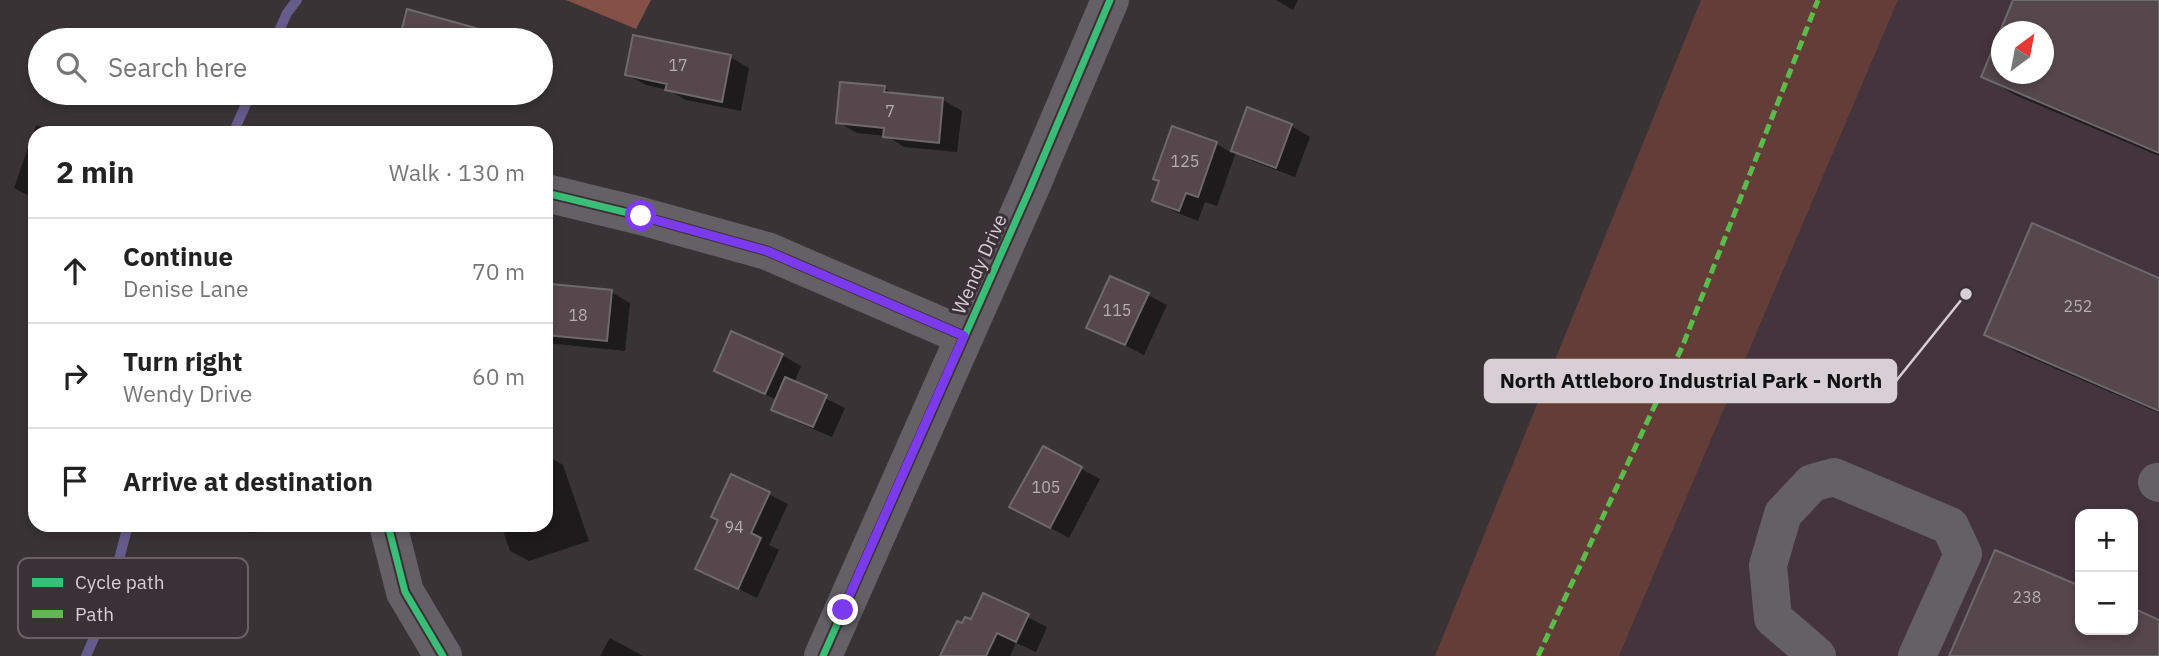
<!DOCTYPE html>
<meta charset="utf-8">
<style>
:root{--surface:#fff;--page:#f6f6f6;--text:#222;--muted:#767676;--line:#e0e0e0}
body{margin:0;font-family:"IBM Plex Sans",sans-serif;background:var(--page);color:var(--text)}
.controls{position:absolute;right:21px;bottom:21px;display:grid;overflow:hidden;border-radius:14px;box-shadow:0 4px 10px #0003}
.controls button{width:63px;height:63px;display:grid;place-items:center;padding:0;border:0;border-bottom:2px solid var(--line);background:var(--surface);color:var(--text);font:35px sans-serif}
.compass{position:absolute;left:1991px;top:21px;width:63px;height:63px;border-radius:50%;background:var(--surface);box-shadow:0 4px 10px #0003;rotate:32deg}
.stop{position:absolute;width:21px;height:21px;margin:-16px;border:5px solid #7c3aed;border-radius:50%;background:#fff}
.stop.end{background:#7c3aed;border-color:#fff;box-shadow:0 2px 7px #0008}
.list{margin:0;padding:0;list-style:none}
h2{display:flex;justify-content:space-between;align-items:center;height:91px;margin:0;padding:0 28px;font-size:30px}
h2 small{font-size:23px;font-weight:400;color:var(--muted)}
.list li{display:grid;grid-template-columns:46px 1fr auto;gap:21px;align-items:center;box-sizing:border-box;height:105px;padding:0 28px;border-top:2px solid var(--line)}
.list b{display:block;font-size:26px;white-space:nowrap}
.list p{margin:0;font-size:23px;white-space:nowrap;color:var(--muted)}
.list em{font-size:23px;font-style:normal;color:var(--muted)}
.icon{flex:none;width:38px;height:38px;fill:none;stroke:currentColor;stroke-width:2;stroke-linecap:round;stroke-linejoin:round}
.map{position:relative;flex:none;width:2159px;height:656px;overflow:hidden}
.search{position:absolute;background:var(--surface);box-shadow:0 4px 10px #0003;left:28px;top:28px;width:525px;height:77px;display:flex;align-items:center;gap:18px;box-sizing:border-box;padding:0 24px;border-radius:38px;color:var(--muted);font-size:26px}
.panel{position:absolute;background:var(--surface);box-shadow:0 4px 10px #0003;left:28px;top:126px;width:525px;height:406px;border-radius:21px}
.map>svg:first-child{display:block}
.built{fill:#44343e;fill-rule:evenodd}
.green{fill:#633d37}
.forest{fill:#855147}
.shadow{fill:#0007}
.lines{fill:none;stroke-linecap:round;stroke-linejoin:round}
.stream{stroke:#665c8c;stroke-width:10}
.building{fill:#55474b;stroke:#6e696b;stroke-width:2;fill-rule:evenodd}
.minor{stroke:#656066;stroke-width:38}
.quiet{stroke:#5cbc4b;stroke-width:5;stroke-dasharray:10 5;stroke-linecap:butt}
.cycleway-casing{stroke:#3c3037;stroke-width:11}
.cycleway{stroke:#3abd76;stroke-width:7}
.route{stroke:#7c3aed;stroke-width:9}
.labels{text-anchor:middle;stroke-width:6;stroke-linejoin:round;paint-order:stroke}
.number-label{font-size:16px;fill:#b6adb2}
.street-label{font-size:19px;fill:#d7cfd4;stroke:#3c3037}
.key{fill:#3c3037;stroke:#6a6066;stroke-width:2}
.key-label{font-size:19px;fill:#d7cfd4}
.leader{fill:none;stroke:#d7cfd4;stroke-width:2.5}
.callout-dot{fill:#d7cfd4;stroke:#3c3037;stroke-width:2.5}
.callout{fill:#d7cfd4;stroke:#d7cfd4;stroke-width:2.5}
.callout-label{font-size:21px;text-anchor:middle;font-weight:bold;fill:#111}
</style>
<div class="map">
<svg width="2159" height="656" viewBox="0 0 2159 656">
<rect width="100%" height="100%" fill="#393336"/>
<path class="built" d="M1898 0H2159V656H1619ZM2002 32H2044V74H2002ZM2080 514H2133V630H2080Z"/>
<polygon class="green" points="1701,0 1898,0 1619,656 1435,656"/>
<polygon class="forest" points="566,0 651,0 636,29"/>
<g class="shadow">
<polygon points="1276,0 1298,0 1293,10"/>
<polygon points="2015,0 2159,0 2159,156 2015,95 1983,76 2002,32 2002,74 2044,74 2044,32"/>
<polygon points="409,11 492,34 503,40 411,40 402,35"/>
<polygon points="730,57 749,68 741,111 686,100 668,90 646,85 627,75"/>
<polygon points="884,88 896,95 943,100 962,111 957,152 904,147 887,136 857,133 838,122"/>
<polygon points="1248,110 1291,126 1310,137 1295,177 1252,161 1236,152 1217,206 1205,202 1198,221 1173,211 1154,200 1216,144 1232,153"/>
<polygon points="36,125 60,133 35,133 35,199 14,188"/>
<polygon points="2159,280 2159,413 2019,353 1986,334"/>
<polygon points="611,292 630,303 625,351 546,343 546,297"/>
<polygon points="1148,295 1167,305 1144,355 1088,327"/>
<polygon points="782,355 801,366 794,383 845,408 832,437 792,420 773,409 777,400 716,371"/>
<polygon points="1043,448 1100,479 1069,538 1031,517"/>
<polygon points="546,455 563,465 589,541 529,561 510,551 501,525 546,525"/>
<polygon points="732,476 788,504 769,545 779,550 757,598 697,568 720,520"/>
<polygon points="236,525 292,525 293,529 249,533"/>
<polygon points="1996,552 2080,588 2080,630 2133,630 2133,610 2159,621 2159,656 1951,656"/>
<polygon points="984,595 1047,627 1036,652 1016,643 1010,656 942,656 963,625 972,621"/>
<polygon points="610,638 643,656 600,656"/>
</g>
<g class="lines">
<g class="stream">
<polyline points="275,40 287,13 297,0"/>
<polyline points="233,133 251,93"/>
<polyline points="86,656 105,613 128,525"/>
</g>
</g>
<g class="building">
<path d="M2013 0H2159V153L1981 77ZM2001 32H2043V74H2001Z"/>
<polygon points="407,9 490,32 489,40 416,40 400,36"/>
<polygon points="633,35 731,55 722,102 665,90 667,84 625,75"/>
<polygon points="840,82 885,86 884,92 943,98 939,143 883,137 884,128 836,123"/>
<polygon points="1247,107 1292,124 1276,168 1231,151"/>
<polygon points="1172,126 1217,142 1198,197 1186,193 1179,211 1152,201 1159,181 1153,179"/>
<polygon points="2032,223 2159,278 2159,411 1984,335"/>
<polygon points="1110,276 1149,293 1125,345 1086,328"/>
<polygon points="551,284 612,290 607,341 546,335 546,295 550,295"/>
<polygon points="731,331 783,354 765,394 714,371"/>
<polygon points="785,377 827,395 813,427 771,410"/>
<polygon points="1043,446 1082,467 1050,528 1009,507"/>
<polygon points="731,474 770,492 751,533 761,538 738,589 695,569 718,520 711,517"/>
<polygon points="1995,550 2080,586 2080,630 2133,630 2133,608 2159,620 2159,656 1949,656"/>
<polygon points="983,593 1029,614 1016,642 997,633 986,656 940,656 957,621 962,623 965,617 971,619"/>
</g>
<g class="lines">
<g class="minor">
<polyline points="546,193 641,216 767,251 964,336"/>
<polyline points="2157,482 2159,483"/>
<polyline points="388,525 405,592 443,656"/>
<polyline points="823,656 1029,191 1110,0"/>
<polyline points="1817,656 1773,618 1768,565 1783,514 1812,483 1834,477 1950,526 1963,554 1917,656"/>
</g>
<polyline class="quiet" points="1538,656 1683,345 1818,0"/>
<defs>
<g id="cycleway">
<polyline points="546,193 641,216 767,251 964,336"/>
<polyline points="388,525 405,592 443,656"/>
<polyline points="823,656 1029,191 1110,0"/>
</g>
</defs>
<use href="#cycleway" class="cycleway-casing"/>
<use href="#cycleway" class="cycleway"/>
</g>
<g class="lines">
<polyline class="route" points="641,216 767,251 964,336 843,610"/>
</g>
<g class="labels">
<g class="number-label">
<text x="678" y="71">17</text>
<text x="890" y="117">7</text>
<text x="1185" y="167">125</text>
<text x="2078" y="312">252</text>
<text x="1117" y="316">115</text>
<text x="578" y="321">18</text>
<text x="1046" y="493">105</text>
<text x="734" y="533">94</text>
<text x="2027" y="603">238</text>
</g>
<g class="street-label">
<text transform="translate(979 264) rotate(-66)" y="7">Wendy Drive</text>
</g>
</g>
<rect x="18" y="558" width="230" height="80" rx="10" class="key"/>
<rect x="32" y="578" width="31" height="9" fill="#3abd76"/>
<rect x="32" y="610" width="31" height="8" fill="#5cbc4b"/>
<g class="key-label">
<text x="75" y="589">Cycle path</text>
<text x="75" y="621">Path</text>
</g>
<path class="leader" d="M1966 294L1896 381"/>
<circle class="callout-dot" cx="1966" cy="294" r="7"/>
<rect class="callout" x="1485" y="360" width="411" height="42" rx="7"/>
<g class="callout-label">
<text x="1691" y="388">North Attleboro Industrial Park - North</text>
</g>
</svg>
<div class="controls">
<button>+</button>
<button>−</button>
</div>
<svg class="compass" viewBox="-18 -18 36 36"><path d="M0-13l5 13h-10z" fill="#e53935"/><path d="M0 13l5-13h-10z" fill="#767676"/></svg>
<div class="stop" style="left:641px;top:216px"></div>
<div class="stop end" style="left:843px;top:610px"></div>
<div class="search"><svg class="icon" aria-label="search" viewBox="0 0 24 24"><circle cx="10" cy="10" r="6"/><path d="M15 15l6 6"/></svg>Search here</div>
<section class="panel">
<h2>2 min<small>Walk · 130 m</small></h2>
<ul class="list">
<li><svg class="icon" aria-label="ahead" viewBox="0 0 24 24"><path d="M12 20V5M6 11l6-6 6 6"/></svg><div><b>Continue</b><p>Denise Lane</p></div><em>70 m</em></li>
<li><svg class="icon" aria-label="right" viewBox="0 0 24 24"><path d="M7 20v-9h11M14 6l5 5-5 5"/></svg><div><b>Turn right</b><p>Wendy Drive</p></div><em>60 m</em></li>
<li><svg class="icon" aria-label="arrive" viewBox="0 0 24 24"><path d="M6 21V4h12l-3 4 3 4H6"/></svg><div><b>Arrive at destination</b></div></li>
</ul>
</section>
</div>
